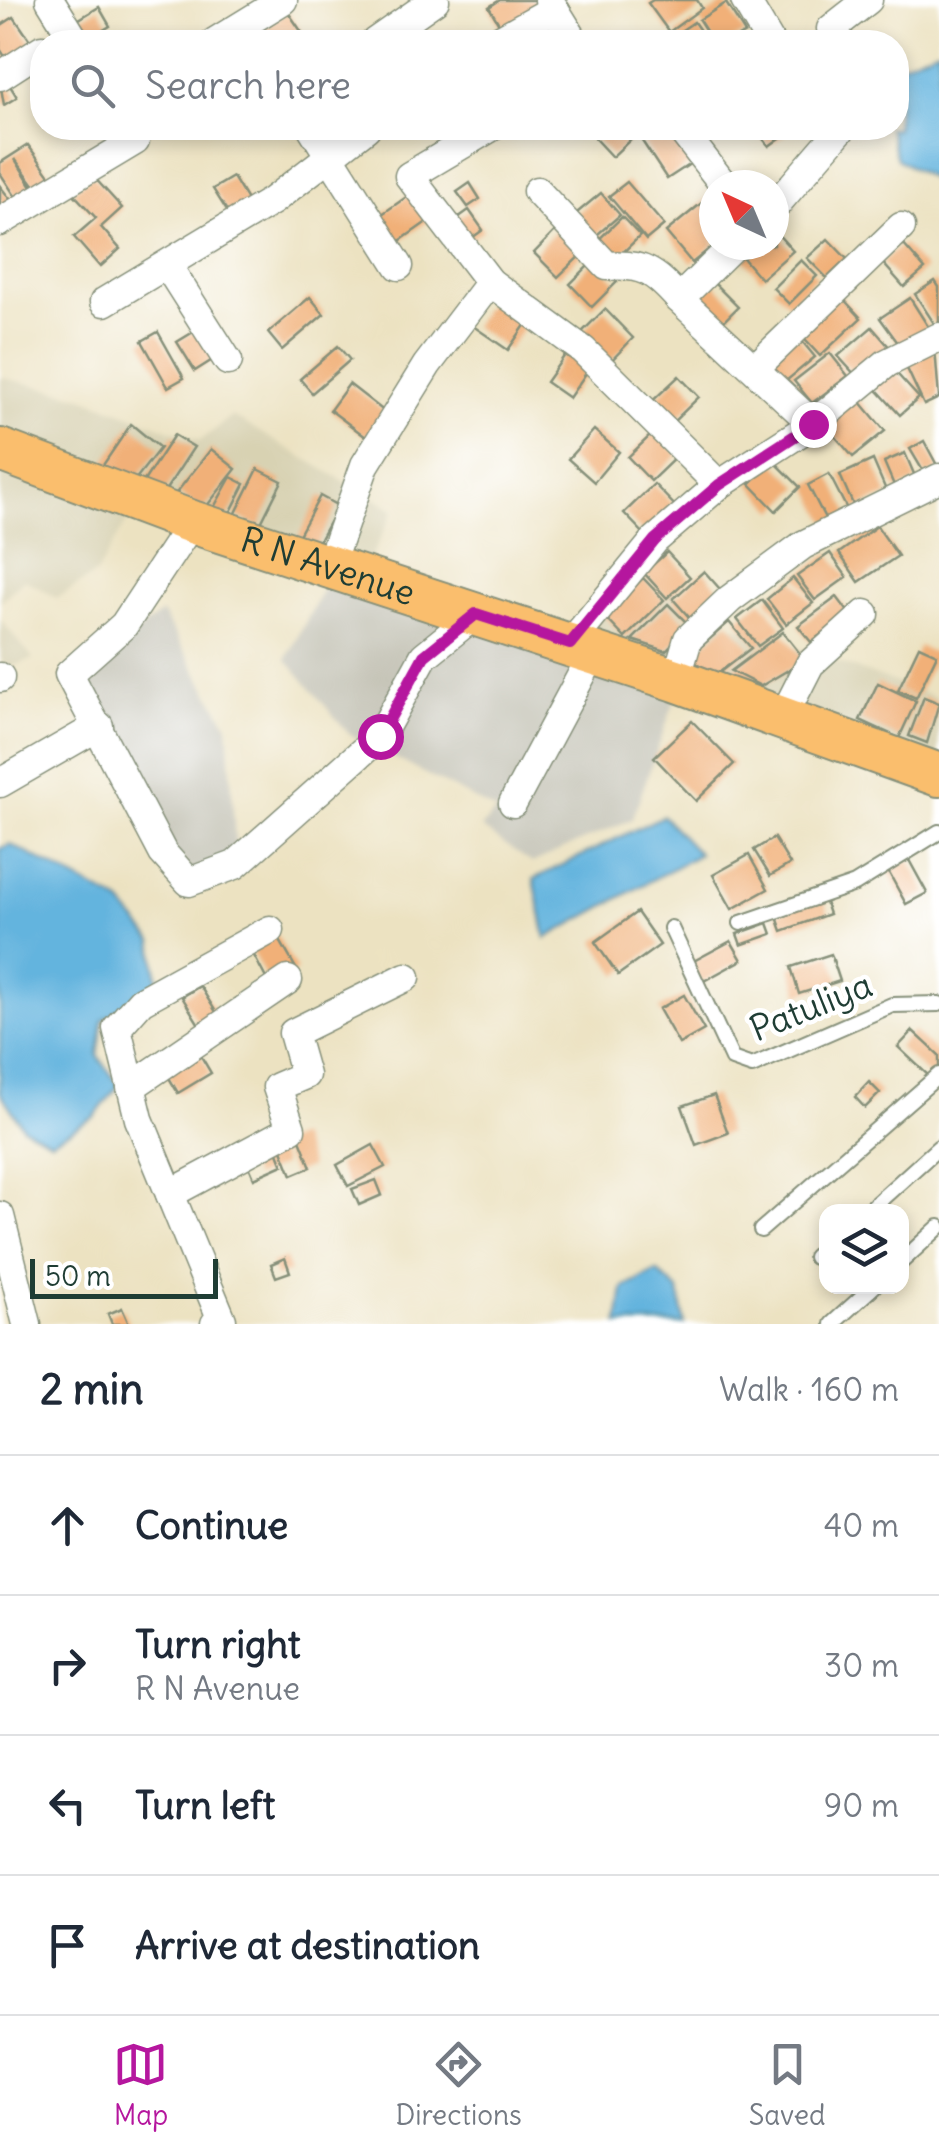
<!DOCTYPE html>
<meta charset="utf-8">
<style>
:root{--surface:#fff;--page:#f6f6f7;--text:#1f2937;--muted:#747a83;--line:#e0e1e3;--accent:#b5179e}
body{margin:0;font-family:Delius,sans-serif;background:var(--page);color:var(--text)}
.controls{position:absolute;right:30px;bottom:30px;display:grid;overflow:hidden;border-radius:20px;box-shadow:0 5px 15px #0003}
.controls button{width:90px;height:90px;display:grid;place-items:center;padding:0;border:0;border-bottom:2px solid var(--line);background:var(--surface);color:var(--text);font:50px sans-serif}
.compass{position:absolute;left:699px;top:170px;width:90px;height:90px;border-radius:50%;background:var(--surface);box-shadow:0 5px 15px #0003;rotate:316deg}
.scale{position:absolute;left:30px;bottom:25px;width:188px;box-sizing:border-box;padding-left:10px;border:5px solid #1f3d34;border-top:0;font-size:28px;line-height:35px;white-space:nowrap;color:#1f3d34;-webkit-text-stroke:8px #fff;paint-order:stroke}
.stop{position:absolute;width:30px;height:30px;margin:-22px;border:8px solid #b5179e;border-radius:50%;background:#fff}
.stop.end{background:#b5179e;border-color:#fff;box-shadow:0 2px 10px #0008}
.list{margin:0;padding:0;list-style:none}
h2{display:flex;justify-content:space-between;align-items:center;height:130px;margin:0;padding:0 40px;font-size:42px}
h2 small{font-size:32px;font-weight:400;color:var(--muted)}
.list li{display:grid;grid-template-columns:65px 1fr auto;gap:30px;align-items:center;box-sizing:border-box;height:140px;padding:0 40px;border-top:2px solid var(--line)}
.list b{display:block;font-size:38px;white-space:nowrap}
.list p{margin:0;font-size:32px;white-space:nowrap;color:var(--muted)}
.list em{font-size:32px;font-style:normal;color:var(--muted)}
.icon{flex:none;width:55px;height:55px;fill:none;stroke:currentColor;stroke-width:2;stroke-linecap:round;stroke-linejoin:round}
.map{position:relative;flex:none;width:939px;height:1324px;overflow:hidden}
.search{position:absolute;background:var(--surface);box-shadow:0 5px 15px #0003;left:30px;right:30px;top:30px;height:110px;display:flex;align-items:center;gap:25px;box-sizing:border-box;padding:0 35px;border-radius:40px;color:var(--muted);font-size:38px}
.sheet{height:690px;background:var(--surface)}
nav{display:flex;justify-content:space-around;align-items:center;box-sizing:border-box;height:140px;border-top:2px solid var(--line);background:var(--surface);font-size:28px;color:var(--muted)}
nav a{display:grid;justify-items:center;gap:5px}
nav .on{color:var(--accent)}
.map>svg:first-child{display:block}
.built{fill:#d8d2b2}
.industrial{fill:#c6c5b8}
.water{fill:#63b4de;stroke:#417889;stroke-width:2.5}
.building{fill:#f1b078}
.lines{fill:none;stroke-linecap:round;stroke-linejoin:round}
.lane-casing{stroke:#86907a;stroke-width:18}
.street-casing{stroke:#86907a;stroke-width:31}
.primary-casing{stroke:#86907a;stroke-width:46}
.lane{stroke:#fff;stroke-width:14}
.street{stroke:#fff;stroke-width:28}
.primary{stroke:#fabe6d;stroke-width:42}
.route{stroke:#b5179e;stroke-width:12}
.labels{text-anchor:middle;stroke-width:9;stroke-linejoin:round;paint-order:stroke}
.street-label{font-size:35px;fill:#1f3d34;stroke:#fff}
</style>
<div class="map">
<svg width="939" height="1324" viewBox="0 0 939 1324">
<rect width="100%" height="100%" fill="#fff"/>
<filter id="ink" filterUnits="userSpaceOnUse"><feTurbulence type="fractalNoise" baseFrequency=".01" numOctaves="2"/><feDisplacementMap in="SourceGraphic" scale="20" xChannelSelector="R" yChannelSelector="G"/><feConvolveMatrix kernelMatrix="1 2 1 2 8 2 1 2 1" color-interpolation-filters="sRGB"/></filter>
<filter id="wash" filterUnits="userSpaceOnUse"><feTurbulence type="fractalNoise" baseFrequency=".0048" numOctaves="4" result="noise"/><feDisplacementMap in="SourceGraphic" scale="40" xChannelSelector="R" yChannelSelector="G"/><feGaussianBlur stdDeviation="2.25" result="paint"/><feColorMatrix in="noise" values="0 0 0 0 0 0 0 0 0 0 0 0 0 0 0 0 0 1.4 0 .05"/><feComposite in="paint" operator="in"/></filter>
<g filter="url(#wash)">
<rect width="100%" height="100%" fill="#ece2c1"/>
<g class="built">
<polygon points="0,377 80,396 200,441 232,416 394,510 368,564 0,436"/>
<polygon points="0,460 138,503 96,574 57,598 24,579 0,602"/>
<polygon points="636,564 721,621 939,698 939,756 568,629"/>
<polygon points="0,619 33,659 8,668 0,658"/>
</g>
<g class="industrial">
<polygon points="330,576 680,686 632,819 532,863 481,828 496,811 349,734 286,659"/>
<polygon points="162,613 228,725 236,857 192,871 170,849 77,676"/>
</g>
<g class="water">
<polygon points="939,48 939,183 897,159 888,128 896,128 900,64"/>
<polygon points="663,816 699,854 546,938 534,879"/>
<polygon points="10,844 121,903 153,941 158,983 103,1020 98,1056 119,1085 94,1117 51,1141 23,1127 0,1092 0,849"/>
<polygon points="657,1271 679,1291 685,1324 618,1324 623,1288"/>
</g>
<g id="blocks">
<g class="building">
<polygon points="500,0 535,0 542,12 505,34 489,7"/>
<polygon points="653,0 697,0 702,8 669,32 648,3"/>
<polygon points="726,3 745,33 729,42 713,42 699,20"/>
<polygon points="99,7 110,26 83,42 71,24"/>
<polygon points="288,12 303,34 291,42 271,42 263,29"/>
<polygon points="14,17 36,49 11,66 0,49 0,26"/>
<polygon points="554,22 567,42 521,42"/>
<polygon points="694,22 708,42 681,42 676,34"/>
<polygon points="413,33 419,42 397,42"/>
<polygon points="6,79 17,97 4,105 0,82"/>
<polygon points="585,128 618,128 630,140 612,157"/>
<polygon points="661,128 666,128 690,164 667,179 642,141"/>
<polygon points="754,128 782,128 787,133 769,146"/>
<polygon points="28,145 55,182 41,194 15,159 35,191 19,202 0,173 0,163"/>
<polygon points="92,175 122,208 101,227 120,249 100,267 74,237 96,218 72,192"/>
<polygon points="233,177 253,210 234,222 213,189"/>
<polygon points="627,182 664,225 646,240 609,196"/>
<polygon points="470,183 480,199 468,207 457,192"/>
<polygon points="0,186 14,204 0,214"/>
<polygon points="412,193 431,219 394,245 375,219"/>
<polygon points="601,193 620,215 591,240 572,217"/>
<polygon points="714,193 714,245 692,263 666,232"/>
<polygon points="469,210 483,230 462,245 448,225"/>
<polygon points="622,217 640,236 611,264 593,245"/>
<polygon points="560,226 585,251 558,277 534,253"/>
<polygon points="774,230 793,251 761,279 743,258 758,245 774,245"/>
<polygon points="828,239 847,259 827,278 807,258"/>
<polygon points="903,244 925,269 904,287 882,262"/>
<polygon points="595,259 617,282 592,307 570,284"/>
<polygon points="801,260 817,276 789,304 773,288"/>
<polygon points="712,281 738,307 718,327 692,302"/>
<polygon points="935,281 939,287 939,331 915,294"/>
<polygon points="494,294 530,318 508,350 473,326"/>
<polygon points="839,294 861,318 820,356 797,331"/>
<polygon points="310,297 324,314 282,350 268,333"/>
<polygon points="910,298 929,328 901,347 880,318"/>
<polygon points="605,309 633,338 606,366 577,337"/>
<polygon points="872,327 891,349 858,378 838,356"/>
<polygon points="200,328 217,357 195,371 177,342"/>
<polygon points="158,332 184,378 168,387 142,341"/>
<polygon points="796,334 815,357 786,381 763,366"/>
<polygon points="338,346 350,360 312,393 300,379"/>
<polygon points="570,348 593,363 569,398 546,382"/>
<polygon points="935,348 939,398 924,405 904,362"/>
<polygon points="830,353 848,376 812,403 794,381"/>
<polygon points="889,365 919,398 900,415 870,382"/>
<polygon points="679,376 699,397 668,427 647,406"/>
<polygon points="349,384 385,412 366,437 330,410"/>
<polygon points="855,395 885,431 853,457 823,422"/>
<polygon points="131,424 160,448 131,485 99,471"/>
<polygon points="594,430 619,452 594,482 568,459"/>
<polygon points="655,431 678,455 651,481 628,457"/>
<polygon points="174,435 194,447 163,494 144,481"/>
<polygon points="924,441 939,469 926,476 910,449"/>
<polygon points="211,449 236,469 202,512 177,492"/>
<polygon points="905,453 917,481 896,490 884,462"/>
<polygon points="773,460 800,487 776,511 750,484"/>
<polygon points="873,460 888,495 855,509 840,475"/>
<polygon points="258,469 282,481 259,527 235,515"/>
<polygon points="829,474 850,515 829,526 808,485"/>
<polygon points="231,477 245,484 227,519 212,511"/>
<polygon points="654,484 679,510 649,539 624,513"/>
<polygon points="320,496 338,506 316,546 298,537"/>
<polygon points="877,526 898,556 859,582 839,553"/>
<polygon points="667,552 690,577 667,598 644,573"/>
<polygon points="830,553 847,577 815,600 797,576"/>
<polygon points="704,571 727,597 696,625 673,599"/>
<polygon points="643,578 664,600 625,638 604,616"/>
<polygon points="793,578 813,603 786,624 767,599"/>
<polygon points="837,597 849,613 811,642 798,626"/>
<polygon points="762,600 783,628 758,646 737,619"/>
<polygon points="668,604 690,626 666,651 632,640"/>
<polygon points="729,622 751,648 716,675 688,658"/>
<polygon points="783,632 805,660 761,686 731,671"/>
<polygon points="919,646 937,654 916,698 898,690"/>
<polygon points="878,683 916,701 899,738 860,720"/>
<polygon points="924,697 939,703 927,743 909,736"/>
<polygon points="692,721 734,764 696,801 654,757"/>
<polygon points="774,838 790,864 770,876 754,850"/>
<polygon points="749,855 768,889 732,909 713,875"/>
<polygon points="909,860 927,893 906,904 888,871"/>
<polygon points="823,897 829,914 782,931 776,914"/>
<polygon points="637,912 660,945 618,975 595,942"/>
<polygon points="768,923 772,934 741,945 737,934"/>
<polygon points="275,932 297,970 270,986 249,946"/>
<polygon points="731,941 742,960 700,983 690,963"/>
<polygon points="831,954 840,981 799,994 791,967"/>
<polygon points="200,986 221,1020 203,1031 182,997"/>
<polygon points="684,995 704,1030 679,1044 659,1009"/>
<polygon points="913,1031 939,1055 939,1069 931,1078 898,1047"/>
<polygon points="198,1051 211,1073 178,1093 165,1071"/>
<polygon points="869,1082 880,1093 865,1108 855,1097"/>
<polygon points="714,1095 728,1133 696,1145 682,1106"/>
<polygon points="299,1137 311,1167 292,1175 280,1145"/>
<polygon points="275,1145 283,1165 254,1178 246,1159"/>
<polygon points="373,1145 385,1167 348,1186 337,1165"/>
<polygon points="376,1180 382,1195 359,1205 352,1189"/>
<polygon points="285,1258 290,1272 276,1277 271,1264"/>
<polygon points="122,1308 129,1324 112,1324 108,1314"/>
</g>
</g>
</g>
<g filter="url(#ink)">
<use href="#blocks" fill-opacity="0" stroke="#86907a" stroke-width="2.5"/>
<g class="lines">
<defs>
<g id="lane">
<polyline points="741,923 855,884 939,832"/>
<polyline points="671,928 732,1059 752,1066 892,1005 939,1004"/>
<polyline points="867,1212 939,1147"/>
<polyline points="761,1230 939,1075"/>
<polyline points="815,1257 826,1247"/>
<polyline points="902,1261 939,1227"/>
<polyline points="832,1324 874,1286"/>
</g>
<g id="street">
<polyline points="50,0 76,42"/>
<polyline points="549,0 575,42"/>
<polyline points="745,0 770,42"/>
<polyline points="215,42 283,0"/>
<polyline points="375,42 435,0"/>
<polyline points="495,42 554,9"/>
<polyline points="841,42 831,29 868,0"/>
<polyline points="0,76 42,49"/>
<polyline points="312,128 399,266"/>
<polyline points="490,128 409,176 490,282 583,350 719,485"/>
<polyline points="680,128 724,185"/>
<path d="M537 191 607 266C643 263 655 272 679 299"/>
<polyline points="774,207 842,128"/>
<polyline points="0,222 135,141 127,128"/>
<polyline points="167,265 228,361"/>
<polyline points="104,302 272,201 366,128"/>
<polyline points="755,368 901,227"/>
<polyline points="813,424 887,363 939,337"/>
<polyline points="192,522 124,625 69,674 163,853 189,882 235,865 380,736 424,656 476,614"/>
<polyline points="329,567 365,465 427,365 490,282"/>
<polyline points="570,644 655,540 719,485 813,424 679,299 734,245"/>
<polyline points="0,677 0,678"/>
<polyline points="676,680 688,639 730,599 803,545 939,478"/>
<polyline points="782,719 810,664 865,614"/>
<polyline points="0,783 99,726"/>
<polyline points="513,803 594,652"/>
<polyline points="131,1087 288,980"/>
<polyline points="170,1194 291,1129 277,1087 305,1075 293,1033 406,977"/>
<polyline points="0,1216 27,1324"/>
<polyline points="215,1324 222,1320 139,1119 117,1028 141,1001 270,930"/>
</g>
<g id="primary">
<path id="s1" d="M0 450 192 522 676 680 939 775"/>
</g>
</defs>
<use href="#lane" class="lane-casing"/>
<use href="#street" class="street-casing"/>
<use href="#primary" class="primary-casing"/>
<use href="#lane" class="lane"/>
<use href="#street" class="street"/>
<use href="#primary" class="primary"/>
</g>
</g>
<g class="lines" filter="url(#ink)">
<polyline class="route" points="380,736 424,656 476,614 570,644 655,540 719,485 813,424"/>
</g>
<g class="labels">
<g class="street-label">
<text dy="12" stroke="none"><textPath href="#s1" startOffset="348">R N Avenue</textPath></text>
<text transform="translate(811 1007) rotate(-22)" y="12">Patuliya</text>
</g>
</g>
</svg>
<div class="controls">
<button><svg class="icon" aria-label="layers" viewBox="0 0 24 24"><path d="M12 4l9 5-9 5-9-5zM3 14l9 5 9-5"/></svg></button>
</div>
<svg class="compass" viewBox="-18 -18 36 36"><path d="M0-13l5 13h-10z" fill="#e53935"/><path d="M0 13l5-13h-10z" fill="#747a83"/></svg>
<div class="scale">50 m</div>
<div class="stop" style="left:380px;top:736px"></div>
<div class="stop end" style="left:813px;top:424px"></div>
<div class="search"><svg class="icon" aria-label="search" viewBox="0 0 24 24"><circle cx="10" cy="10" r="6"/><path d="M15 15l6 6"/></svg>Search here</div>
</div>
<section class="sheet">
<h2>2 min<small>Walk · 160 m</small></h2>
<ul class="list">
<li><svg class="icon" aria-label="ahead" viewBox="0 0 24 24"><path d="M12 20V5M6 11l6-6 6 6"/></svg><div><b>Continue</b></div><em>40 m</em></li>
<li><svg class="icon" aria-label="right" viewBox="0 0 24 24"><path d="M7 20v-9h11M14 6l5 5-5 5"/></svg><div><b>Turn right</b><p>R N Avenue</p></div><em>30 m</em></li>
<li><svg class="icon" aria-label="left" viewBox="0 0 24 24"><path d="M17 20v-9H6M10 6l-5 5 5 5"/></svg><div><b>Turn left</b></div><em>90 m</em></li>
<li><svg class="icon" aria-label="arrive" viewBox="0 0 24 24"><path d="M6 21V4h12l-3 4 3 4H6"/></svg><div><b>Arrive at destination</b></div></li>
</ul>
</section>
<nav>
<a class="on"><svg class="icon" aria-label="map" viewBox="0 0 24 24"><path d="M3 6l6-2 6 2 6-2v14l-6 2-6-2-6 2zM9 4v14M15 6v14"/></svg>Map</a>
<a><svg class="icon" aria-label="directions" viewBox="0 0 24 24"><path d="M12 3l9 9-9 9-9-9zM9 14v-3h6M13 9l2 2-2 2"/></svg>Directions</a>
<a><svg class="icon" aria-label="saved" viewBox="0 0 24 24"><path d="M7 4h10v16l-5-4-5 4z"/></svg>Saved</a>
</nav>
